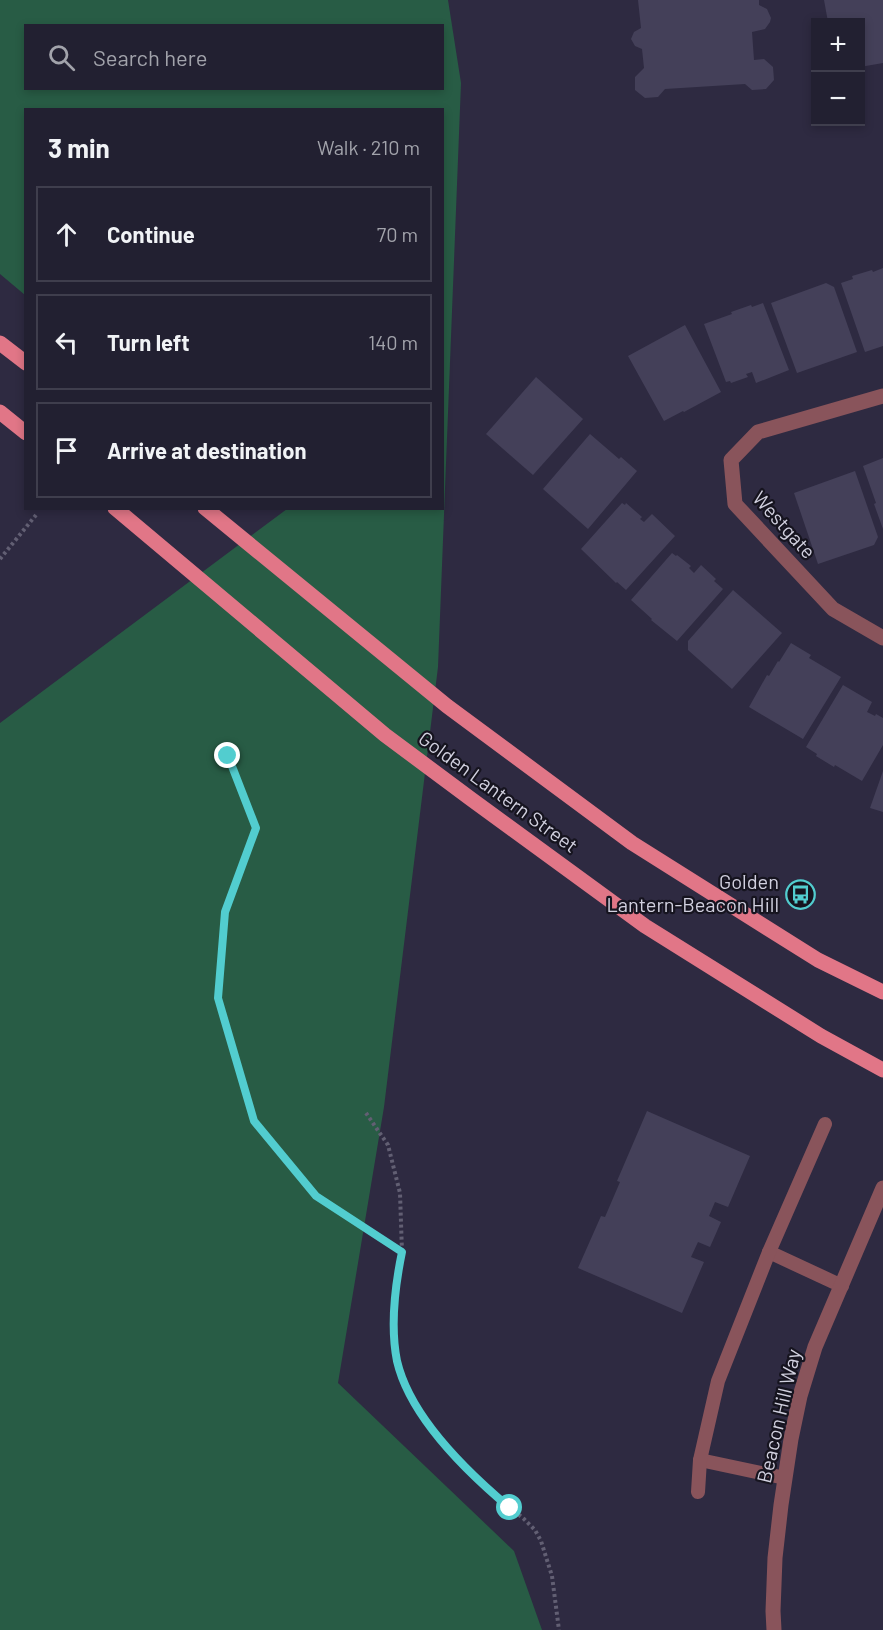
<!DOCTYPE html>
<meta charset="utf-8">
<style>
:root{--surface:#222031;--page:#2a2839;--text:#f1f3f6;--muted:#a2a3ab;--line:#3f3e4d}
body{margin:0;font-family:Barlow,sans-serif;background:var(--page);color:var(--text)}
.controls{position:absolute;right:18px;top:18px;display:grid;overflow:hidden;border-radius:0px;box-shadow:0 3px 9px #0003}
.controls button{width:54px;height:54px;display:grid;place-items:center;padding:0;border:0;border-bottom:2px solid var(--line);background:var(--surface);color:var(--text);font:30px sans-serif}
.stop{position:absolute;width:18px;height:18px;margin:-14px;border:4px solid #52cdcf;border-radius:50%;background:#fff}
.stop.end{background:#52cdcf;border-color:#fff;box-shadow:0 2px 6px #0008}
.list{margin:0;padding:0;list-style:none}
h2{display:flex;justify-content:space-between;align-items:center;height:78px;margin:0;padding:0 24px;font-size:26px}
h2 small{font-size:20px;font-weight:400;color:var(--muted)}
.list li{display:grid;grid-template-columns:39px 1fr auto;gap:18px;align-items:center;box-sizing:border-box;height:96px;margin:0 12px 12px;padding:0 12px;border:2px solid var(--line);border-radius:0px}
.list b{display:block;font-size:22px;white-space:nowrap}
.list em{font-size:20px;font-style:normal;color:var(--muted)}
.icon{flex:none;width:33px;height:33px;fill:none;stroke:currentColor;stroke-width:2;stroke-linecap:round;stroke-linejoin:round}
.map{position:relative;flex:none;width:883px;height:1630px;overflow:hidden}
.search{position:absolute;background:var(--surface);box-shadow:0 3px 9px #0003;left:24px;top:24px;width:420px;height:66px;display:flex;align-items:center;gap:15px;box-sizing:border-box;padding:0 21px;border-radius:0px;color:var(--muted);font-size:22px}
.panel{position:absolute;background:var(--surface);box-shadow:0 3px 9px #0003;left:24px;top:108px;width:420px;height:402px;border-radius:0px}
.map>svg:first-child{display:block}
.green{fill:#285c45;fill-rule:evenodd}
.building{fill:#444059}
.lines{fill:none;stroke-linecap:round;stroke-linejoin:round}
.path{stroke:#625f73;stroke-width:4;stroke-dasharray:3 3;stroke-linecap:butt}
.service{stroke:#89545b;stroke-width:14}
.minor{stroke:#89545b;stroke-width:15}
.tertiary{stroke:#89545b;stroke-width:15}
.primary{stroke:#e17687;stroke-width:15}
.route{stroke:#52cdcf;stroke-width:8}
.labels{text-anchor:middle;stroke-width:4.5;stroke-linejoin:round;paint-order:stroke}
.street-label{font-size:20px;fill:#d1d0df;stroke:#16141f}
.poi-label{font-size:20px;fill:#d1d0df;stroke:#16141f;text-anchor:end}
</style>
<div class="map">
<svg width="883" height="1630" viewBox="0 0 883 1630">
<rect width="100%" height="100%" fill="#2e2a41"/>
<path class="green" d="M0 0H448L461 83 438 667 384 1107 338 1383 514 1551 542 1630H0V723L287 509 442 508V110H26L25 295 0 274ZM26 26H442V88H26Z"/>
<g class="building">
<polygon points="638,0 759,0 759,5 767,9 771,18 770,22 765,29 752,32 754,60 764,59 773,67 774,80 766,89 752,90 745,84 665,89 658,97 645,98 635,90 635,77 644,68 642,49 635,46 631,39 634,32 641,28"/>
<polygon points="824,0 883,0 883,63 860,67 860,22 828,22"/>
<polygon points="883,268 883,346 865,352 841,283 853,279 852,276 872,270 873,272"/>
<polygon points="826,283 834,287 857,352 797,373 771,303"/>
<polygon points="763,303 789,370 756,383 752,372 746,374 748,377 731,383 730,381 726,382 704,324 732,314 731,312 751,305 752,307"/>
<polygon points="685,325 721,392 684,412 683,411 664,421 628,356"/>
<polygon points="536,377 583,419 533,475 486,434"/>
<polygon points="590,434 619,459 621,457 637,471 588,529 543,489"/>
<polygon points="883,458 883,529 874,504 876,503 863,466"/>
<polygon points="855,471 878,537 874,545 818,564 794,493"/>
<polygon points="622,503 625,505 626,503 642,517 640,519 644,522 652,514 675,536 626,590 617,582 616,583 581,549"/>
<polygon points="672,553 676,556 677,555 691,566 689,568 694,573 701,565 716,579 714,581 723,589 677,641 651,620 652,619 631,600"/>
<polygon points="733,590 782,633 732,689 688,650 688,641"/>
<polygon points="791,643 811,655 809,658 841,677 803,739 749,707 767,675 769,676 778,661 779,662"/>
<polygon points="843,685 872,702 867,712 875,716 876,714 883,718 883,745 862,781 835,765 834,767 816,756 817,754 806,747"/>
<polygon points="883,771 883,812 870,808"/>
<polygon points="647,1111 750,1156 728,1207 715,1202 709,1216 721,1222 710,1247 698,1242 691,1257 704,1262 682,1313 578,1268 601,1216 605,1217 620,1182 617,1181"/>
</g>
<g class="lines">
<g class="path">
<polyline points="0,559 36,515"/>
<polyline points="228,756 256,828 225,912 218,998 254,1121 316,1196 401,1251"/>
<polyline points="366,1113 388,1145 400,1193 402,1252 397,1275 394,1341 398,1363 416,1407 433,1431 485,1487 524,1519 535,1530 541,1541 552,1576 559,1630"/>
</g>
<g class="service">
<polyline points="769,1252 842,1286"/>
<polyline points="700,1460 785,1478"/>
<polyline points="698,1492 700,1460 718,1381 769,1252 825,1124"/>
</g>
<polyline class="minor" points="883,396 758,432 731,460 735,504 833,609 883,638"/>
<polyline class="tertiary" points="774,1630 773,1611 775,1558 781,1505 791,1439 800,1396 815,1347 883,1188"/>
<g class="primary">
<polyline points="0,343 26,363"/>
<polyline points="0,412 26,433"/>
<polyline points="115,508 385,735 471,799 645,926 821,1036 883,1070"/>
<polyline points="205,508 447,706 632,843 818,960 883,992"/>
</g>
</g>
<g class="lines">
<path class="route" d="M228 756 256 828 225 912 218 998 254 1121 316 1196 402 1252C395 1286 390 1326 397 1361 410 1417 467 1472 510 1508"/>
</g>
<defs>
<symbol id="bus-ring" viewBox="-11 -11 22 22"><circle r="9.5" fill="#16141f" stroke="#52cdcf" stroke-width="1.5"/><path d="M-5-6H5V4H4V6H2V4H-2V6H-4V4H-5ZM-3.5-4V0h7V-4ZM-3.5 1.2v1.5H-2V1.2ZM2 1.2v1.5H3.5V1.2Z" fill="#52cdcf"/></symbol>
</defs>
<g fill-rule="evenodd">
<use href="#bus-ring" x="784" y="878" width="33" height="33"/>
</g>
<g class="labels">
<g class="street-label">
<text transform="translate(784 525) rotate(48)" y="7">Westgate</text>
<text transform="translate(498 792) rotate(36)" y="7">Golden Lantern Street</text>
<text transform="translate(779 1416) rotate(-77)" y="7">Beacon Hill Way</text>
</g>
<g class="poi-label">
<text x="779" y="889">Golden<tspan x="779" dy="23">Lantern-Beacon Hill</tspan></text>
</g>
</g>
</svg>
<div class="controls">
<button>+</button>
<button>−</button>
</div>
<div class="stop" style="left:510px;top:1508px"></div>
<div class="stop end" style="left:228px;top:756px"></div>
<div class="search"><svg class="icon" aria-label="search" viewBox="0 0 24 24"><circle cx="10" cy="10" r="6"/><path d="M15 15l6 6"/></svg>Search here</div>
<section class="panel">
<h2>3 min<small>Walk · 210 m</small></h2>
<ul class="list">
<li><svg class="icon" aria-label="ahead" viewBox="0 0 24 24"><path d="M12 20V5M6 11l6-6 6 6"/></svg><div><b>Continue</b></div><em>70 m</em></li>
<li><svg class="icon" aria-label="left" viewBox="0 0 24 24"><path d="M17 20v-9H6M10 6l-5 5 5 5"/></svg><div><b>Turn left</b></div><em>140 m</em></li>
<li><svg class="icon" aria-label="arrive" viewBox="0 0 24 24"><path d="M6 21V4h12l-3 4 3 4H6"/></svg><div><b>Arrive at destination</b></div></li>
</ul>
</section>
</div>
